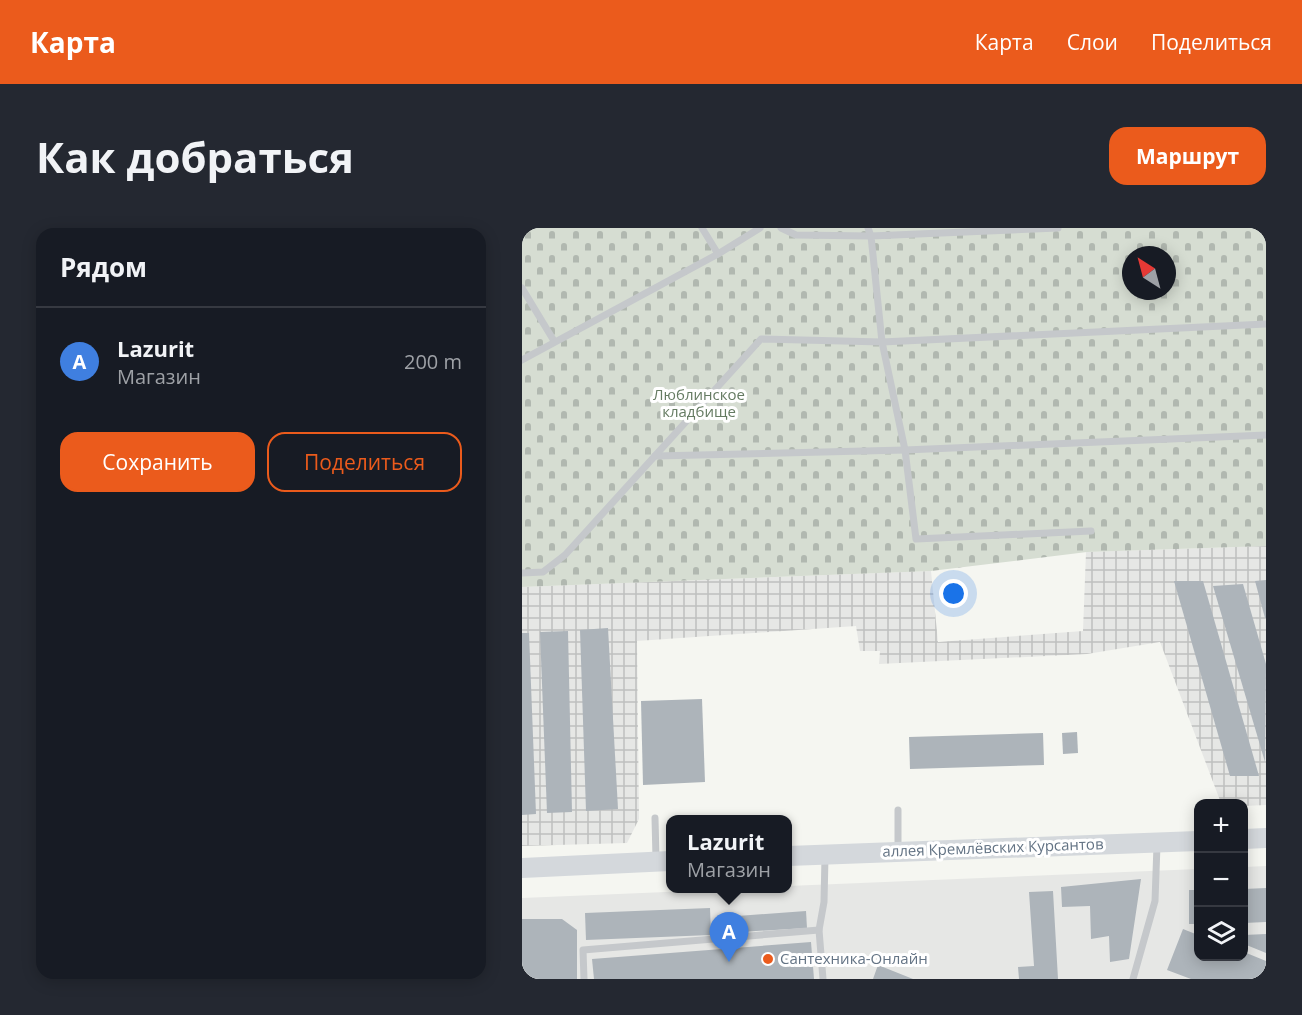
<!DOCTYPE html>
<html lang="ru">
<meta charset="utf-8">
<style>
:root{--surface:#171b24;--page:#242831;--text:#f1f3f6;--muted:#9ea1a6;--line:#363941;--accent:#eb5b1c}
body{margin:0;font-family:"Open Sans",sans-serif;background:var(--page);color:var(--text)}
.controls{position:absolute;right:18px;bottom:18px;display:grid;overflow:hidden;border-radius:12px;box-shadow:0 3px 15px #0003}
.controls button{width:54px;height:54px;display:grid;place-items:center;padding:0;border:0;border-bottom:2px solid var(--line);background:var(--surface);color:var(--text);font:30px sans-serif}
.compass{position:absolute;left:600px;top:18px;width:54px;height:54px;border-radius:50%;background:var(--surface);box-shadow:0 3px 15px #0003;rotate:324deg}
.you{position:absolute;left:432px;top:366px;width:21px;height:21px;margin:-15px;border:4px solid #fff;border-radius:50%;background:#1a73e8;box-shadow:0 0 0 9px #1a73e833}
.badge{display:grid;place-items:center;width:39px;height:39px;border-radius:50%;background:var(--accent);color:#fff;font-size:20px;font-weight:700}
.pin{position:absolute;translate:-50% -50px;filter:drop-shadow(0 2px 3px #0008)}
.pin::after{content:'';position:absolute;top:32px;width:21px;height:18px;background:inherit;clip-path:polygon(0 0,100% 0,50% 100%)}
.popup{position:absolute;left:144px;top:587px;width:126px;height:78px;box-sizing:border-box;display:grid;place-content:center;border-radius:12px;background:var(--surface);filter:drop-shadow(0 2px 4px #0005);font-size:20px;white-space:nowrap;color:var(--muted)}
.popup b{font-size:22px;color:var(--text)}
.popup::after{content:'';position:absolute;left:50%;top:100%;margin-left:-12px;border:12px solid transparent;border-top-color:var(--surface)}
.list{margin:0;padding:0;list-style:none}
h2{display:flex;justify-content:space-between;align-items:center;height:78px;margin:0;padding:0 24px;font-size:26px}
h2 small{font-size:20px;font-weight:400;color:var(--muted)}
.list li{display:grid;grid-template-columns:39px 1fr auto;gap:18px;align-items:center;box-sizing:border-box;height:108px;padding:0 24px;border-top:2px solid var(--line)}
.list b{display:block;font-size:22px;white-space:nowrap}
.list p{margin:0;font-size:20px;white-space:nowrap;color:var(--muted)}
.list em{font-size:20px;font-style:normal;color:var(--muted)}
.actions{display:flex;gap:12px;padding:18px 24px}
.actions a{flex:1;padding:14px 0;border:2px solid var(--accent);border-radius:18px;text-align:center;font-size:21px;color:var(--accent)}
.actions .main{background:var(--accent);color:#fff}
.icon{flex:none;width:33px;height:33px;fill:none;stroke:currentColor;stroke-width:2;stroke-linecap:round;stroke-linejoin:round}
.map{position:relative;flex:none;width:744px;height:751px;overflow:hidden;border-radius:18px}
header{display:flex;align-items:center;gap:36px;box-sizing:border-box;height:84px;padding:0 30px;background:var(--accent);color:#fff}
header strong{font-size:28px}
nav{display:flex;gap:33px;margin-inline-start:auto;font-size:21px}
.intro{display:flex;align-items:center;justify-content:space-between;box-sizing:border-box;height:144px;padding:0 36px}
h1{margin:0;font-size:42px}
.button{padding:15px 27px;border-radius:18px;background:var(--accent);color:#fff;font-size:21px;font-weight:700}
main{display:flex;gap:36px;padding:0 36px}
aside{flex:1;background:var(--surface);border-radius:18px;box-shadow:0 3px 15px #0003}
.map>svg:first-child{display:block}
.built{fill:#e6e7e5}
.industrial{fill:url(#industrial-grid)}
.cemetery{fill:url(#cemetery-stones);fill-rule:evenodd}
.building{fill:#adb4ba}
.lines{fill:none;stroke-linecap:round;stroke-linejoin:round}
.service{stroke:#c5c8cb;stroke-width:7}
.secondary{stroke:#d4d8dc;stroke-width:20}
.poi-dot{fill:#eb5b1c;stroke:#fff;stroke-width:2}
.labels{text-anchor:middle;stroke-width:6;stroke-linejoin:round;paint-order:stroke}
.park-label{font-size:15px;fill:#657b62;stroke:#fff}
.street-label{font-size:15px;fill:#637384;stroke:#fff}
.poi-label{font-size:15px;fill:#637384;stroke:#fff;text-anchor:start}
</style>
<header>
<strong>Карта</strong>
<nav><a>Карта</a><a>Слои</a><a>Поделиться</a></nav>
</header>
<div class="intro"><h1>Как добраться</h1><a class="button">Маршрут</a></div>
<main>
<aside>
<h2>Рядом<small></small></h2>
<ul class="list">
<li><span class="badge" style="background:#3f7fe0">A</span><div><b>Lazurit</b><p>Магазин</p></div><em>200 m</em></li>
</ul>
<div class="actions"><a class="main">Сохранить</a><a>Поделиться</a></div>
</aside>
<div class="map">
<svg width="744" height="751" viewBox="0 0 744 751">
<defs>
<pattern id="industrial-grid" width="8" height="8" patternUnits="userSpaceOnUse" patternTransform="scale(1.5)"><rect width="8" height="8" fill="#e6e7e5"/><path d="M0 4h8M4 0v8" fill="none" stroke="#bec0bf"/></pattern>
<pattern id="cemetery-stones" width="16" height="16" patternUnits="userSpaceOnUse" patternTransform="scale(1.5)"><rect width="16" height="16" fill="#d6ddd2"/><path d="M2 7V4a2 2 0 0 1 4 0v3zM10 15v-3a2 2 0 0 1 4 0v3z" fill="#b1b8b0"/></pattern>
</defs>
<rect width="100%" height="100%" fill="#f5f6f1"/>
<polygon class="built" points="744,638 744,751 0,751 0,670 216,661 266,660 266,658 676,641 676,728 722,728 722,639"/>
<polygon class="industrial" points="744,318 744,577 722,578 722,576 699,575 638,414 565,426 357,436 358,423 338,423 334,398 115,413 117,591 105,615 0,618 0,359 409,343 416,414 561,403 564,324"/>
<path class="cemetery" d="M0 0H744V318L565 324 409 343 0 359ZM609 27H645V63H609Z"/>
<g class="building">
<polygon points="744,352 744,390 743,390 733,353"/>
<polygon points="652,353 681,353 737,548 708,548"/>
<polygon points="721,356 744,436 743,534 691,358"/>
<polygon points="86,400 96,581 64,583 58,402"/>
<polygon points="46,403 50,584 25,585 18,404"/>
<polygon points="0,405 7,405 14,586 0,587"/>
<polygon points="180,471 183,554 121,557 119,473"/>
<polygon points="555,504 556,525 541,526 540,505"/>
<polygon points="521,505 522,537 388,541 387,509"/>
<polygon points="619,651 607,731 588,734 587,708 569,711 568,678 540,679 539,659"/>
<polygon points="744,660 744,694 722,695 722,661"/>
<rect x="667" y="662" width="9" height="34"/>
<polygon points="531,663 536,751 497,751 496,739 512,738 507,664"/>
<polygon points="188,680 189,707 64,712 63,685"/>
<polygon points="284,683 285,700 203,705 202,689"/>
<polygon points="0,691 40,691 55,702 55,751 0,751"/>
<polygon points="661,701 676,707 676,728 722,728 722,724 744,733 744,751 669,751 645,742"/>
<polygon points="744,706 744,725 722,716 722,707"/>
<polygon points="289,714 292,751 72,751 70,731"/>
<polygon points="356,737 391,751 351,751"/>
</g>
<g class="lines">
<g class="service">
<polyline points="180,0 196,26"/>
<polyline points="259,0 274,7 349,8 346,0"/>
<polyline points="536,0 349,8 360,114 383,222 394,311 569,303"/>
<polyline points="0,60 32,113"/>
<polyline points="0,132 196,26 238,0"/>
<polyline points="133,228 383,222 744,207"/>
<polyline points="0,345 21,344 43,327 239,111 360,114 744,96"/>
<polyline points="133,590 134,631"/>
<polyline points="376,622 376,582"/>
<polyline points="297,702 301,751"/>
<polyline points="62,751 61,722 297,702 302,674 303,629"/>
<polyline points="611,751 633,673 635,617"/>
</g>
<g class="secondary">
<polyline points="722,611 744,610"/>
<polyline points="266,628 676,613"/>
<polyline points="0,640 148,633"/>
</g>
</g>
<circle class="poi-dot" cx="246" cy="731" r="6"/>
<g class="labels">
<g class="park-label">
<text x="177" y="172">Люблинское<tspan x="177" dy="17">кладбище</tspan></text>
</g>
<g class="street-label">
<text transform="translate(471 620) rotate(-2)" y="5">аллея Кремлёвских Курсантов</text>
</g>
<g class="poi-label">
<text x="258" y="736">Сантехника-Онлайн</text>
</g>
</g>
</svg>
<div class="controls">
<button>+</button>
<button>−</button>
<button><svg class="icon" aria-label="layers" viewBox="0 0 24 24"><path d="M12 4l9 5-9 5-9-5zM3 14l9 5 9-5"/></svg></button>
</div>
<svg class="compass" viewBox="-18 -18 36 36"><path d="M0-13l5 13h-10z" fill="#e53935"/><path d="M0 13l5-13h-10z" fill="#9ea1a6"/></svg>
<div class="you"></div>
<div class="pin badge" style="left:207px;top:734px;background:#3f7fe0">A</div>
<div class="popup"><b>Lazurit</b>Магазин</div>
</div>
</main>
